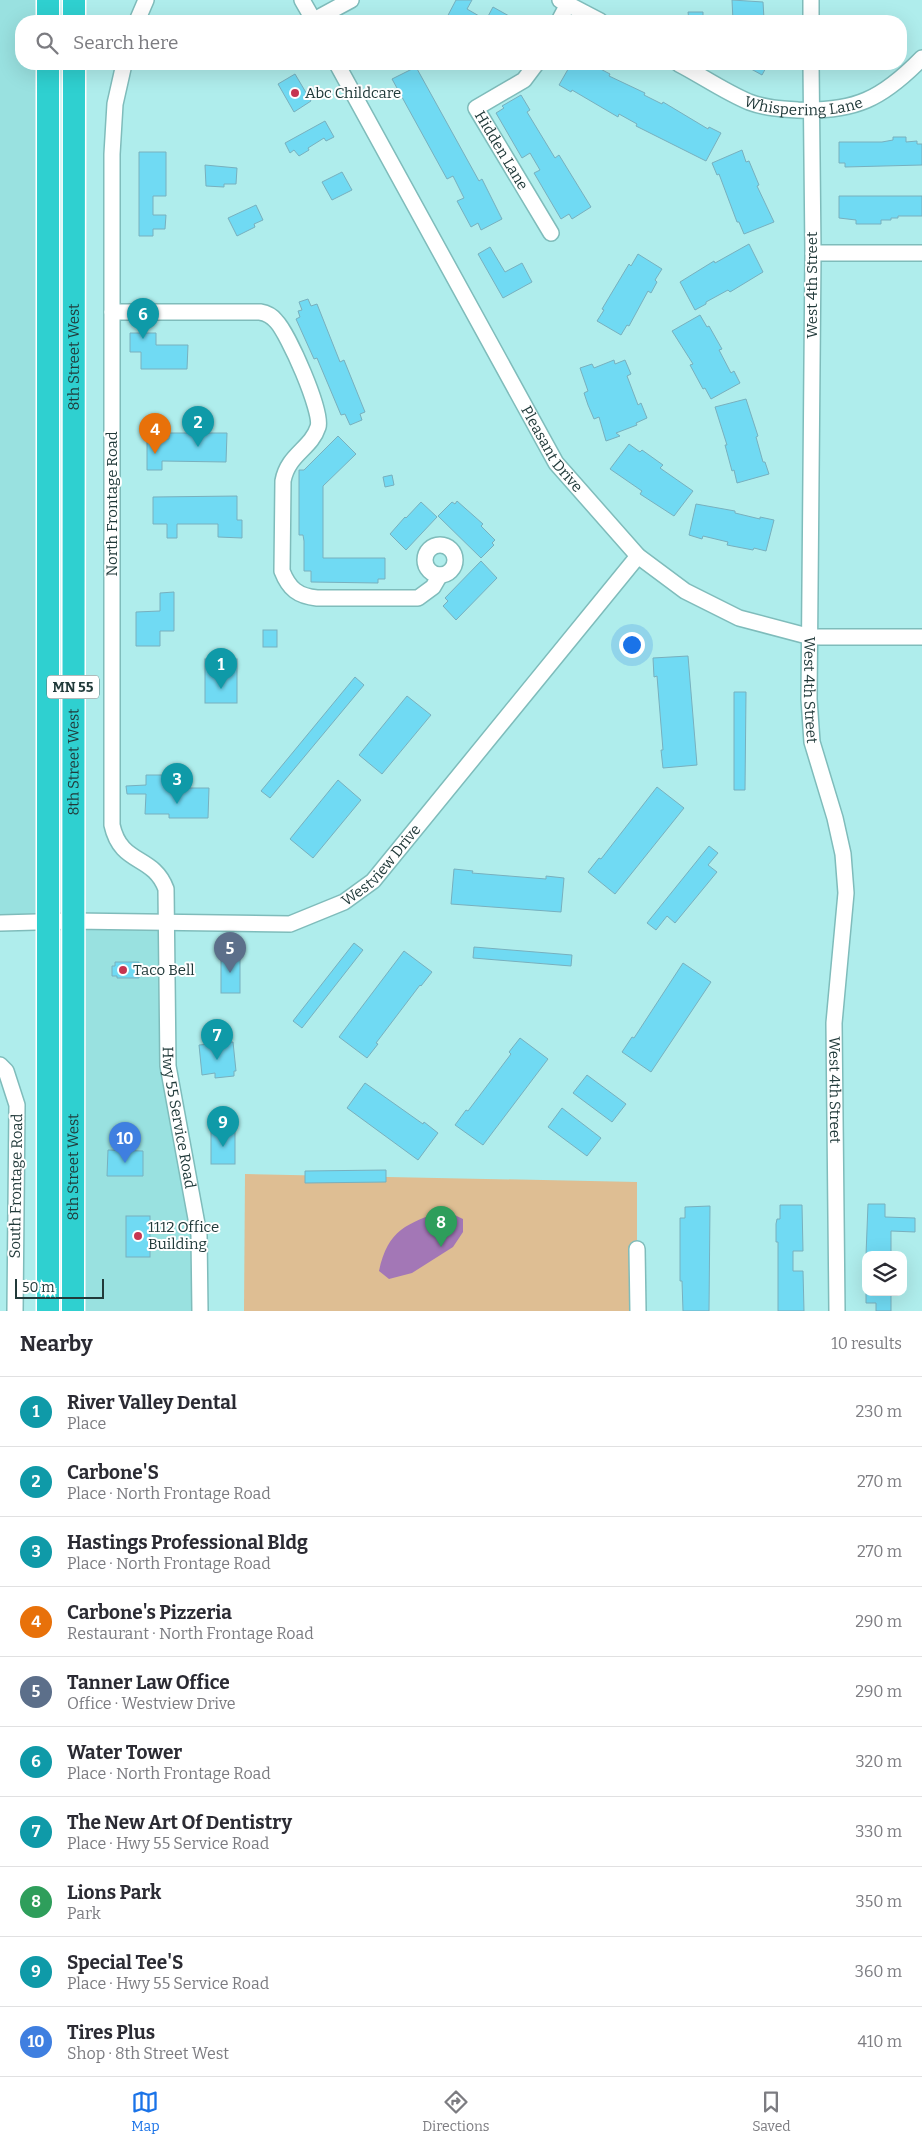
<!DOCTYPE html>
<meta charset="utf-8">
<style>
:root{--surface:#fff;--page:#f7f7f7;--text:#2b2b33;--muted:#7c7c81;--line:#e1e1e2;--accent:#1a73e8}
body{margin:0;font-family:Bitter,serif;background:var(--page);color:var(--text)}
.controls{position:absolute;right:15px;bottom:15px;display:grid;overflow:hidden;border-radius:10px;box-shadow:0 5px 20px #0002}
.controls button{width:45px;height:45px;display:grid;place-items:center;padding:0;border:0;border-bottom:1px solid var(--line);background:var(--surface);color:var(--text);font:25px sans-serif}
.scale{position:absolute;left:15px;bottom:12px;width:89px;box-sizing:border-box;padding-left:5px;border:2px solid #213a3a;border-top:0;font-size:14px;line-height:18px;white-space:nowrap;color:#213a3a;-webkit-text-stroke:4px #fff;paint-order:stroke}
.you{position:absolute;left:631px;top:644px;width:18px;height:18px;margin:-12px;border:4px solid #fff;border-radius:50%;background:#1a73e8;box-shadow:0 0 0 8px #1a73e833}
.badge{display:grid;place-items:center;width:32px;height:32px;border-radius:50%;background:var(--accent);color:#fff;font-size:16px;font-weight:700}
.pin{position:absolute;translate:-50% -41px;filter:drop-shadow(0 1px 2px #0008)}
.pin::after{content:'';position:absolute;top:26px;width:18px;height:15px;background:inherit;clip-path:polygon(0 0,100% 0,50% 100%)}
.list{margin:0;padding:0;list-style:none}
h2{display:flex;justify-content:space-between;align-items:center;height:65px;margin:0;padding:0 20px;font-size:21px}
h2 small{font-size:16px;font-weight:400;color:var(--muted)}
.list li{display:grid;grid-template-columns:32px 1fr auto;gap:15px;align-items:center;box-sizing:border-box;height:70px;padding:0 20px;border-top:1px solid var(--line)}
.list b{display:block;font-size:19px;white-space:nowrap}
.list p{margin:0;font-size:16px;white-space:nowrap;color:var(--muted)}
.list em{font-size:16px;font-style:normal;color:var(--muted)}
.icon{flex:none;width:28px;height:28px;fill:none;stroke:currentColor;stroke-width:2;stroke-linecap:round;stroke-linejoin:round}
.map{position:relative;flex:none;width:922px;height:1311px;overflow:hidden}
.search{position:absolute;background:var(--surface);box-shadow:0 5px 20px #0002;left:15px;right:15px;top:15px;height:55px;display:flex;align-items:center;gap:12px;box-sizing:border-box;padding:0 18px;border-radius:20px;color:var(--muted);font-size:19px}
.sheet{height:765px;background:var(--surface)}
nav{display:flex;justify-content:space-around;align-items:center;box-sizing:border-box;height:70px;border-top:1px solid var(--line);background:var(--surface);font-size:14px;color:var(--muted)}
nav a{display:grid;justify-items:center;gap:2px}
nav .on{color:var(--accent)}
.map>svg:first-child{display:block}
.built{fill:#99e1e0}
.green{fill:#debe93}
.water{fill:#a377b6}
.building{fill:#70daf3;stroke:#78b0be}
.lines{fill:none;stroke-linecap:round;stroke-linejoin:round}
.minor-casing{stroke:#7fbcbb;stroke-width:18}
.highway-casing{stroke:#fff;stroke-width:25}
.minor{stroke:#fff;stroke-width:15}
.highway{stroke:#2fd0d0;stroke-width:22}
.poi-dot{fill:#c63550;stroke:#fff;stroke-width:2}
.labels{text-anchor:middle;stroke-width:4;stroke-linejoin:round;paint-order:stroke}
.shield{fill:#fff;stroke:#647575;stroke-width:1}
.shield-label{font-size:14px;font-weight:bold;fill:#213a3a}
.poi-label{font-size:15px;fill:#213a3a;stroke:#fff;text-anchor:start}
.street-label{font-size:15px;fill:#213a3a;stroke:#fff}
</style>
<div class="map">
<svg width="922" height="1311" viewBox="0 0 922 1311">
<rect width="100%" height="100%" fill="#afedec"/>
<g class="built">
<polygon points="0,0 48,0 48,21 21,21 21,64 48,64 47,921 0,923"/>
<polygon points="73,921 168,922 168,1066 199,1235 200,1311 73,1311"/>
</g>
<polygon class="green" points="245,1174 637,1182 637,1311 244,1311"/>
<path class="water" d="M444 1210 463 1219V1232L453 1247 412 1273 389 1279 379 1271C388 1229 407 1224 444 1210Z"/>
<g class="building">
<polygon points="456,0 472,0 467,9 486,20 493,7 518,21 445,21"/>
<polygon points="732,0 763,2 764,19 733,21"/>
<polygon points="688,12 703,12 703,21 689,21"/>
<polygon points="571,64 591,64 610,74 609,76 645,93 644,95 662,104 663,102 708,129 709,127 721,133 706,161 636,126 637,124 619,114 618,117 572,90 571,92 559,85"/>
<polygon points="742,64 768,64 762,75"/>
<polygon points="416,67 479,181 482,179 502,219 481,230 478,223 471,227 457,201 464,198 453,176 447,179 392,79"/>
<polygon points="295,74 311,101 294,112 278,84"/>
<polygon points="521,95 530,110 527,112 555,158 559,155 591,207 572,219 569,214 561,219 534,173 540,170 530,153 522,158 496,113 504,108 502,106"/>
<polygon points="325,121 334,137 326,141 324,138 308,148 309,150 299,156 294,150 290,153 285,143"/>
<polygon points="893,137 906,137 906,142 917,141 917,144 922,144 922,165 845,167 845,163 839,163 839,142 882,142 893,140"/>
<polygon points="742,150 746,162 749,161 759,185 757,186 774,222 744,234 739,222 737,222 719,174 717,175 712,163"/>
<polygon points="139,152 166,152 166,196 153,196 153,215 166,215 165,229 153,229 153,236 139,236"/>
<polygon points="205,165 237,168 236,184 224,184 224,187 206,186"/>
<polygon points="342,172 352,190 332,200 322,182"/>
<polygon points="839,196 922,196 922,216 898,216 898,218 891,218 891,220 881,220 881,224 856,224 856,220 839,218"/>
<polygon points="256,205 263,220 254,224 255,227 237,236 228,218"/>
<polygon points="749,244 763,272 730,292 728,290 706,302 706,304 695,310 680,282 714,261 715,263"/>
<polygon points="490,247 505,272 522,263 532,282 503,298 478,254"/>
<polygon points="638,254 662,269 655,280 657,282 651,293 648,291 629,326 627,325 621,335 597,321 604,310 602,309 629,264 631,266"/>
<polygon points="308,299 311,306 317,304 340,362 344,360 365,412 360,414 362,420 350,425 345,414 341,415 317,358 314,359 296,319 300,317 298,311 302,310 299,302"/>
<polygon points="700,315 707,327 709,326 722,349 719,350 731,373 734,371 740,383 711,399 705,388 703,389 690,365 693,364 672,331"/>
<polygon points="130,333 156,333 156,345 188,345 187,369 141,369 141,352 130,352"/>
<polygon points="614,360 615,364 625,360 631,374 627,376 638,405 641,403 647,418 636,423 637,425 616,433 620,436 606,441 599,417 594,419 588,405 584,393 588,391 580,368 592,364 594,368"/>
<polygon points="746,399 758,436 756,437 763,462 765,462 769,474 737,483 734,470 732,471 725,445 727,445 715,407"/>
<polygon points="169,433 227,433 226,462 162,461 162,470 147,470 147,439 169,439"/>
<polygon points="338,436 356,454 323,486 323,558 385,558 385,579 378,579 378,583 311,582 311,571 304,571 304,541 303,535 299,535 299,470 304,470"/>
<polygon points="629,444 640,452 642,450 663,465 660,468 693,491 674,516 640,494 642,491 610,469"/>
<polygon points="392,475 394,485 385,487 383,477"/>
<polygon points="237,496 237,520 242,520 242,538 218,537 218,524 177,524 177,538 167,538 167,524 153,524 153,497"/>
<polygon points="457,501 483,524 481,526 495,540 492,543 494,545 481,558 438,516 452,502 455,504"/>
<polygon points="421,502 437,517 406,550 390,534 405,517 406,518"/>
<polygon points="696,504 735,511 735,513 760,519 760,517 774,520 766,551 754,548 753,550 727,545 728,542 703,536 702,539 689,535"/>
<polygon points="481,561 497,578 456,620 443,606 448,601 445,598"/>
<polygon points="174,592 174,631 160,631 160,646 136,646 136,612 160,611 160,593"/>
<rect x="263" y="630" width="14" height="17"/>
<polygon points="688,656 697,765 663,768 661,750 663,750 657,676 654,677 653,658"/>
<rect x="205" y="659" width="32" height="44"/>
<polygon points="355,677 364,685 270,798 261,791"/>
<polygon points="734,692 746,692 745,790 734,790"/>
<polygon points="407,696 431,715 382,774 359,755"/>
<polygon points="146,775 170,775 170,785 179,785 179,788 209,788 208,818 169,818 169,814 145,814 146,794 127,794 126,786 146,785"/>
<polygon points="338,780 361,800 313,858 290,839"/>
<polygon points="657,787 684,808 615,894 588,872 599,858 601,859"/>
<polygon points="709,846 718,853 708,865 717,872 675,923 667,916 656,930 647,923"/>
<polygon points="454,869 473,871 472,873 546,879 546,876 564,878 561,912 451,904"/>
<polygon points="354,943 363,950 302,1028 293,1021"/>
<polygon points="474,947 572,955 571,966 473,958"/>
<polygon points="404,951 432,972 421,986 420,985 376,1043 378,1044 367,1058 339,1037"/>
<rect x="221" y="954" width="19" height="39"/>
<polygon points="115,962 139,962 139,978 117,978 117,976 112,976 112,966 115,966"/>
<polygon points="683,963 711,982 651,1072 622,1052 632,1037 634,1038"/>
<polygon points="520,1038 548,1059 483,1145 455,1125 466,1110 468,1111 511,1054 509,1052"/>
<polygon points="233,1042 236,1071 234,1071 234,1076 215,1078 215,1073 202,1075 199,1045"/>
<polygon points="587,1075 626,1104 612,1122 573,1093"/>
<polygon points="365,1083 423,1124 424,1122 438,1133 418,1160 347,1108"/>
<polygon points="562,1108 601,1138 587,1156 548,1127"/>
<rect x="211" y="1129" width="24" height="35"/>
<polygon points="108,1150 143,1151 143,1176 107,1176"/>
<polygon points="386,1170 386,1182 305,1183 305,1171"/>
<polygon points="868,1204 885,1204 885,1217 915,1218 915,1232 891,1231 891,1255 866,1255"/>
<polygon points="780,1205 802,1205 803,1251 793,1251 793,1271 803,1271 804,1311 778,1311 778,1242 776,1242 776,1224 777,1219 780,1219"/>
<polygon points="710,1206 709,1311 683,1311 682,1281 680,1281 680,1218 685,1218 685,1207"/>
<rect x="126" y="1216" width="24" height="41"/>
<polygon points="866,1292 891,1292 891,1311 876,1311 876,1303 866,1303"/>
</g>
<g class="lines">
<defs>
<g id="minor">
<polyline points="302,0 314,21"/>
<polyline points="560,0 600,21"/>
<polyline points="314,20 351,0"/>
<polyline points="137,21 146,0"/>
<polyline points="559,21 568,4"/>
<polyline points="811,21 811,0"/>
<path id="s1" d="M124 64 115 104 112 154V825C121 866 153 854 166 889L168 1066 199 1235 200 1311"/>
<path id="s2" d="M337 64 556 463 638 556 685 591 739 618 811 637H922"/>
<path id="s3" d="M536 64 524 80 476 108 551 233"/>
<path id="s4" d="M679 64C702 76 725 92 749 102 765 108 781 109 798 110 855 112 882 99 922 58"/>
<path id="s5" d="M811 64 813 253 809 699 812 742 835 818 843 854 846 893 834 1023 837 1311"/>
<polyline points="813,253 922,253"/>
<path d="M112 312H260C266 313 272 316 276 321 288 333 323 412 318 427 311 449 288 454 283 481L282 571C289 589 298 596 317 598H418L433 587 440 575"/>
<circle cx="440" cy="560" r="15"/>
<path id="s6" d="M0 923 73 921 290 924 344 902 373 881 638 556"/>
<polyline points="0,1065 6,1071 17,1105 15,1311"/>
<polyline points="637,1249 638,1311"/>
</g>
<g id="highway">
<polyline points="48,21 48,0"/>
<polyline points="74,21 74,0"/>
<polyline points="48,64 48,1311"/>
<path id="s7" d="M73 1311 74 64"/>
</g>
</defs>
<use href="#minor" class="minor-casing"/>
<use href="#highway" class="highway-casing"/>
<use href="#minor" class="minor"/>
<use href="#highway" class="highway"/>
</g>
<g class="poi-dot">
<circle cx="295" cy="93" r="5"/>
<circle cx="123" cy="970" r="5"/>
<circle cx="138" cy="1236" r="5"/>
</g>
<g class="labels">
<rect class="shield" x="47" y="675.5" width="52" height="23" rx="4"/>
<g class="shield-label">
<text x="73" y="692">MN 55</text>
</g>
<g class="poi-label">
<text x="305" y="98">Abc Childcare</text>
<text x="133" y="975">Taco Bell</text>
<text x="148" y="1232">1112 Office<tspan x="148" dy="17">Building</tspan></text>
</g>
<g class="street-label">
<text dy="5" stroke="none"><textPath href="#s4" startOffset="135">Whispering Lane</textPath></text>
<text dy="5" stroke="none"><textPath href="#s3" startOffset="125">Hidden Lane</textPath></text>
<text transform="translate(812 285) rotate(-90)" y="5">West 4th Street</text>
<text dy="5" stroke="none"><textPath href="#s7" startOffset="954">8th Street West</textPath></text>
<text dy="5" stroke="none"><textPath href="#s2" startOffset="441">Pleasant Drive</textPath></text>
<text transform="translate(112 504) rotate(-90)" y="5">North Frontage Road</text>
<text dy="5" stroke="none"><textPath href="#s5" startOffset="626">West 4th Street</textPath></text>
<text dy="5" stroke="none"><textPath href="#s7" startOffset="549">8th Street West</textPath></text>
<text dy="5" stroke="none"><textPath href="#s6" startOffset="401">Westview Drive</textPath></text>
<text dy="5" stroke="none"><textPath href="#s5" startOffset="1031">West 4th Street</textPath></text>
<text dy="5" stroke="none"><textPath href="#s1" startOffset="1078">Hwy 55 Service Road</textPath></text>
<text dy="5" stroke="none"><textPath href="#s7" startOffset="144">8th Street West</textPath></text>
<text transform="translate(16 1186) rotate(-89)" y="5">South Frontage Road</text>
</g>
</g>
</svg>
<div class="controls">
<button><svg class="icon" aria-label="layers" viewBox="0 0 24 24"><path d="M12 4l9 5-9 5-9-5zM3 14l9 5 9-5"/></svg></button>
</div>
<div class="scale">50 m</div>
<div class="you"></div>
<div class="pin badge" style="left:221px;top:689px;background:#0f9aa8">1</div>
<div class="pin badge" style="left:198px;top:447px;background:#0f9aa8">2</div>
<div class="pin badge" style="left:177px;top:804px;background:#0f9aa8">3</div>
<div class="pin badge" style="left:155px;top:454px;background:#e8710a">4</div>
<div class="pin badge" style="left:230px;top:973px;background:#5c6f8a">5</div>
<div class="pin badge" style="left:143px;top:339px;background:#0f9aa8">6</div>
<div class="pin badge" style="left:217px;top:1060px;background:#0f9aa8">7</div>
<div class="pin badge" style="left:441px;top:1247px;background:#2e9e5b">8</div>
<div class="pin badge" style="left:223px;top:1147px;background:#0f9aa8">9</div>
<div class="pin badge" style="left:125px;top:1163px;background:#3f7fe0">10</div>
<div class="search"><svg class="icon" aria-label="search" viewBox="0 0 24 24"><circle cx="10" cy="10" r="6"/><path d="M15 15l6 6"/></svg>Search here</div>
</div>
<section class="sheet">
<h2>Nearby<small>10 results</small></h2>
<ul class="list">
<li><span class="badge" style="background:#0f9aa8">1</span><div><b>River Valley Dental</b><p>Place</p></div><em>230 m</em></li>
<li><span class="badge" style="background:#0f9aa8">2</span><div><b>Carbone'S</b><p>Place · North Frontage Road</p></div><em>270 m</em></li>
<li><span class="badge" style="background:#0f9aa8">3</span><div><b>Hastings Professional Bldg</b><p>Place · North Frontage Road</p></div><em>270 m</em></li>
<li><span class="badge" style="background:#e8710a">4</span><div><b>Carbone's Pizzeria</b><p>Restaurant · North Frontage Road</p></div><em>290 m</em></li>
<li><span class="badge" style="background:#5c6f8a">5</span><div><b>Tanner Law Office</b><p>Office · Westview Drive</p></div><em>290 m</em></li>
<li><span class="badge" style="background:#0f9aa8">6</span><div><b>Water Tower</b><p>Place · North Frontage Road</p></div><em>320 m</em></li>
<li><span class="badge" style="background:#0f9aa8">7</span><div><b>The New Art Of Dentistry</b><p>Place · Hwy 55 Service Road</p></div><em>330 m</em></li>
<li><span class="badge" style="background:#2e9e5b">8</span><div><b>Lions Park</b><p>Park</p></div><em>350 m</em></li>
<li><span class="badge" style="background:#0f9aa8">9</span><div><b>Special Tee'S</b><p>Place · Hwy 55 Service Road</p></div><em>360 m</em></li>
<li><span class="badge" style="background:#3f7fe0">10</span><div><b>Tires Plus</b><p>Shop · 8th Street West</p></div><em>410 m</em></li>
</ul>
</section>
<nav>
<a class="on"><svg class="icon" aria-label="map" viewBox="0 0 24 24"><path d="M3 6l6-2 6 2 6-2v14l-6 2-6-2-6 2zM9 4v14M15 6v14"/></svg>Map</a>
<a><svg class="icon" aria-label="directions" viewBox="0 0 24 24"><path d="M12 3l9 9-9 9-9-9zM9 14v-3h6M13 9l2 2-2 2"/></svg>Directions</a>
<a><svg class="icon" aria-label="saved" viewBox="0 0 24 24"><path d="M7 4h10v16l-5-4-5 4z"/></svg>Saved</a>
</nav>
